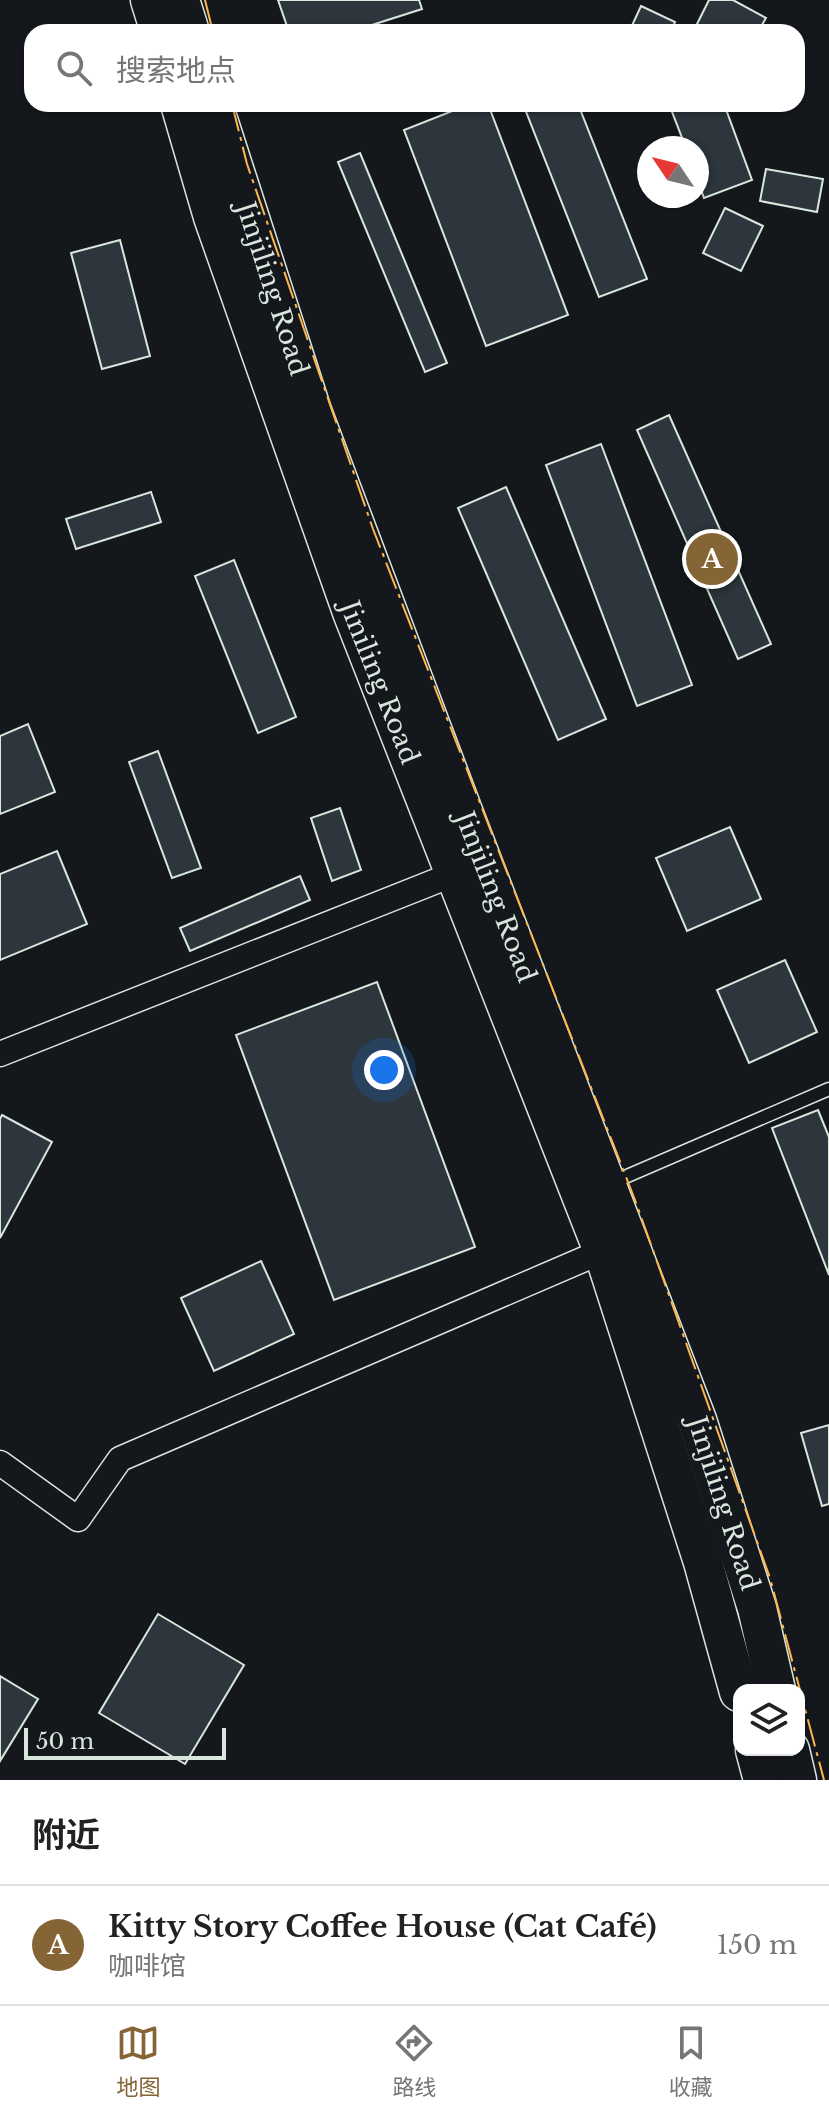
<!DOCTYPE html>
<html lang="zh">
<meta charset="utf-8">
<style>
:root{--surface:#fff;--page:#f2f2f2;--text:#222;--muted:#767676;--line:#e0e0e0;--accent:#856535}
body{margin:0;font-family:"Libre Baskerville","Noto Sans SC",serif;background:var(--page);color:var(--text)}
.controls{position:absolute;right:24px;bottom:24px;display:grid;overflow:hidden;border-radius:16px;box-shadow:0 2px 6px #0004}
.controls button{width:72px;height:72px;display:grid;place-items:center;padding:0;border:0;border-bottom:2px solid var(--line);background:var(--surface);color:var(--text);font:40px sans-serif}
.compass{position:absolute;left:637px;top:136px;width:72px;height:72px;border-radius:50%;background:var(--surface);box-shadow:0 2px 6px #0004;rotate:305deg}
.scale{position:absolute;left:24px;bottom:20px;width:202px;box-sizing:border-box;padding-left:8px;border:4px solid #d8e6dc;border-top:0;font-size:22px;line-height:28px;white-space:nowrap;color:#d8e6dc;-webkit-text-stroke:6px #14181c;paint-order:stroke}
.you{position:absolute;left:384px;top:1070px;width:28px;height:28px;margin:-20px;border:6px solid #fff;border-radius:50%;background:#1a73e8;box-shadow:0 0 0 12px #1a73e833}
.badge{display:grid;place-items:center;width:52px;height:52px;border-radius:50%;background:var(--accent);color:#fff;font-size:26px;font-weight:700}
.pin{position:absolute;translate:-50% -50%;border:4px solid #fff;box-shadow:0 2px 8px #0006}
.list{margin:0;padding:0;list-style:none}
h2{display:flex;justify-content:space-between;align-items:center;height:104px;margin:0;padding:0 32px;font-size:34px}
h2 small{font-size:26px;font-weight:400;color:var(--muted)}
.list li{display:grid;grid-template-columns:52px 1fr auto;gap:24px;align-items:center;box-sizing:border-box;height:120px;padding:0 32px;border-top:2px solid var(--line)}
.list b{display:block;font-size:30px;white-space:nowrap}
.list p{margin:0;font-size:26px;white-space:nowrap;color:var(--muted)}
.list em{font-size:26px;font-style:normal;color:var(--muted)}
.icon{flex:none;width:44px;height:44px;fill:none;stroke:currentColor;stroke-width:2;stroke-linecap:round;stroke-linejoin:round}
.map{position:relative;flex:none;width:829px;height:1780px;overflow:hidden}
.search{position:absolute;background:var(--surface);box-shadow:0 2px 6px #0004;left:24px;right:24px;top:24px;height:88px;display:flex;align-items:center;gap:20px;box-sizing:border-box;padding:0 28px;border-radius:24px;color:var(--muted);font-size:30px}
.sheet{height:224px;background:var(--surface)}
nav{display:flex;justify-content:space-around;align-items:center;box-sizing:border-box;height:112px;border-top:2px solid var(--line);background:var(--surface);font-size:22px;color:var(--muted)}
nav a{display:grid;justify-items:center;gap:4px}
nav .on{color:var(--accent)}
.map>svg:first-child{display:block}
.building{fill:#2c363c;stroke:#d8e6dc;stroke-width:2}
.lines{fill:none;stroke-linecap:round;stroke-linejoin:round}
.service-casing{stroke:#d8e6dc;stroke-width:15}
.minor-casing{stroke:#d8e6dc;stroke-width:27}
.primary-casing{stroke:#d8e6dc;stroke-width:41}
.service{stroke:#14181c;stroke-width:12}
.minor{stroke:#14181c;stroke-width:24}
.primary{stroke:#14181c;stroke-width:38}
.power{stroke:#ffb74d;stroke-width:2;stroke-dasharray:28 6 4 6;stroke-linecap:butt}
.labels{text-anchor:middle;stroke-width:6;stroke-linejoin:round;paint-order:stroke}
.street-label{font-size:26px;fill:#d8e6dc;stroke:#14181c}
</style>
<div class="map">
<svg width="829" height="1780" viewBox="0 0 829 1780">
<rect width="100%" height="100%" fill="#14181c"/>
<g class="building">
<polygon points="278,0 419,0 422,9 350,32 289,32"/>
<polygon points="709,0 733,0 766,18 758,32 693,32"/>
<polygon points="641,6 675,22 671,32 629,32"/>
<polygon points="470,104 488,104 568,315 486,346 404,130"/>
<polygon points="523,104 578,104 647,279 599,297"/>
<polygon points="669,104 724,104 752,180 704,198 697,178 697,148 686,148"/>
<polygon points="360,153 447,363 425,372 338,162"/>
<polygon points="766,169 823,179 817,212 760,201"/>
<polygon points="725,208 763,226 741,271 703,253"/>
<polygon points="120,240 150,356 102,369 71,253"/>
<polygon points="669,415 771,644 738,659 637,430"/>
<polygon points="601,444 692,685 637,706 546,465"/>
<polygon points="506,487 606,719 558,740 458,508"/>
<polygon points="151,492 161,522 76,549 66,519"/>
<polygon points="234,560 296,717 258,733 195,576"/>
<polygon points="28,724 55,792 0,814 0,736"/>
<polygon points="158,751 201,868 172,878 129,762"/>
<polygon points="340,808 361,870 332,881 311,818"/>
<polygon points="730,827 761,899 687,931 656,858"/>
<polygon points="57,851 87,924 0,960 0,874"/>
<polygon points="300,876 310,900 190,951 180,928"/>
<polygon points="785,960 817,1032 749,1063 717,990"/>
<polygon points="377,982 475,1247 334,1300 236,1035"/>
<polygon points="818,1110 829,1137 829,1275 772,1128"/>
<polygon points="2,1115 52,1142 0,1238 0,1119"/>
<polygon points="261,1261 294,1334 214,1371 181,1298"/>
<polygon points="829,1425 829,1504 822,1506 801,1433"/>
<polygon points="158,1614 244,1665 185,1764 99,1713"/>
<polygon points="0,1676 38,1699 0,1761"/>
</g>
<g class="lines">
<defs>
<polyline id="service" points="611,1183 829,1089"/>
<g id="minor">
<polyline points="0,1054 454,874"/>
<polyline points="0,1463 78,1519 120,1459 603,1251"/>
</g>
<g id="primary">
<polyline points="150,0 160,32"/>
<polyline points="180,0 190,32"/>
<path id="s1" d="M180 104 213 217 352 612 603 1251 703 1562 739 1692"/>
<path id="s2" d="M213 104 312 411 464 814 697 1420 757 1608 776 1690"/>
<polyline points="755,1750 763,1780"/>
<polyline points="790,1750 797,1780"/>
</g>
</defs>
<use href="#service" class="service-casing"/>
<use href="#minor" class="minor-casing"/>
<use href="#primary" class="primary-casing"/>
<use href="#service" class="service"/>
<use href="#minor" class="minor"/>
<use href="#primary" class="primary"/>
<g class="power">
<polyline points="205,0 213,32"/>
<polyline points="232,104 247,164 373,529 635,1200 770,1578 824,1780"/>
</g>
</g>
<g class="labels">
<g class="street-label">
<text dy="9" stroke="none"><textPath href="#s2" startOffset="194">Jinjiling Road</textPath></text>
<text dy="9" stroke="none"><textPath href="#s1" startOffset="612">Jiniling Road</textPath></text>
<text dy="9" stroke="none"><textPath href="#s2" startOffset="842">Jinjiling Road</textPath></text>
<text dy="9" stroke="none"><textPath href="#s2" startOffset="1490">Jinjiling Road</textPath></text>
</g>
</g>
</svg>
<div class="controls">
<button><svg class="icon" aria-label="layers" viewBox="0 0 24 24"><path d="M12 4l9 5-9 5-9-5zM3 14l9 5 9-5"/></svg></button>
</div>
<svg class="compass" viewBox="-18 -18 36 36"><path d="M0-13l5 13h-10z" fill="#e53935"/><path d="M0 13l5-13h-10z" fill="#767676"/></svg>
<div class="scale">50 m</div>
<div class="you"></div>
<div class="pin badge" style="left:712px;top:559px">A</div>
<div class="search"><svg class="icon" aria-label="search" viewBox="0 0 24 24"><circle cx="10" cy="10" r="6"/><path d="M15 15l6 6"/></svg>搜索地点</div>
</div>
<section class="sheet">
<h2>附近<small></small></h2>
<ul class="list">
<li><span class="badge">A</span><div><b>Kitty Story Coffee House (Cat Café)</b><p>咖啡馆</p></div><em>150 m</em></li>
</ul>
</section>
<nav>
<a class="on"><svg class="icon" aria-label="map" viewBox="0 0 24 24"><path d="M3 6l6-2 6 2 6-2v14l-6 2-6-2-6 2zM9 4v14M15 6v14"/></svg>地图</a>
<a><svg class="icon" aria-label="directions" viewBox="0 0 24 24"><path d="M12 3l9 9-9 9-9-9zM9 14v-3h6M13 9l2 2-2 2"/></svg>路线</a>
<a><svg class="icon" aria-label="saved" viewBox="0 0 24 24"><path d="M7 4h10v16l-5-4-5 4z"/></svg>收藏</a>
</nav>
